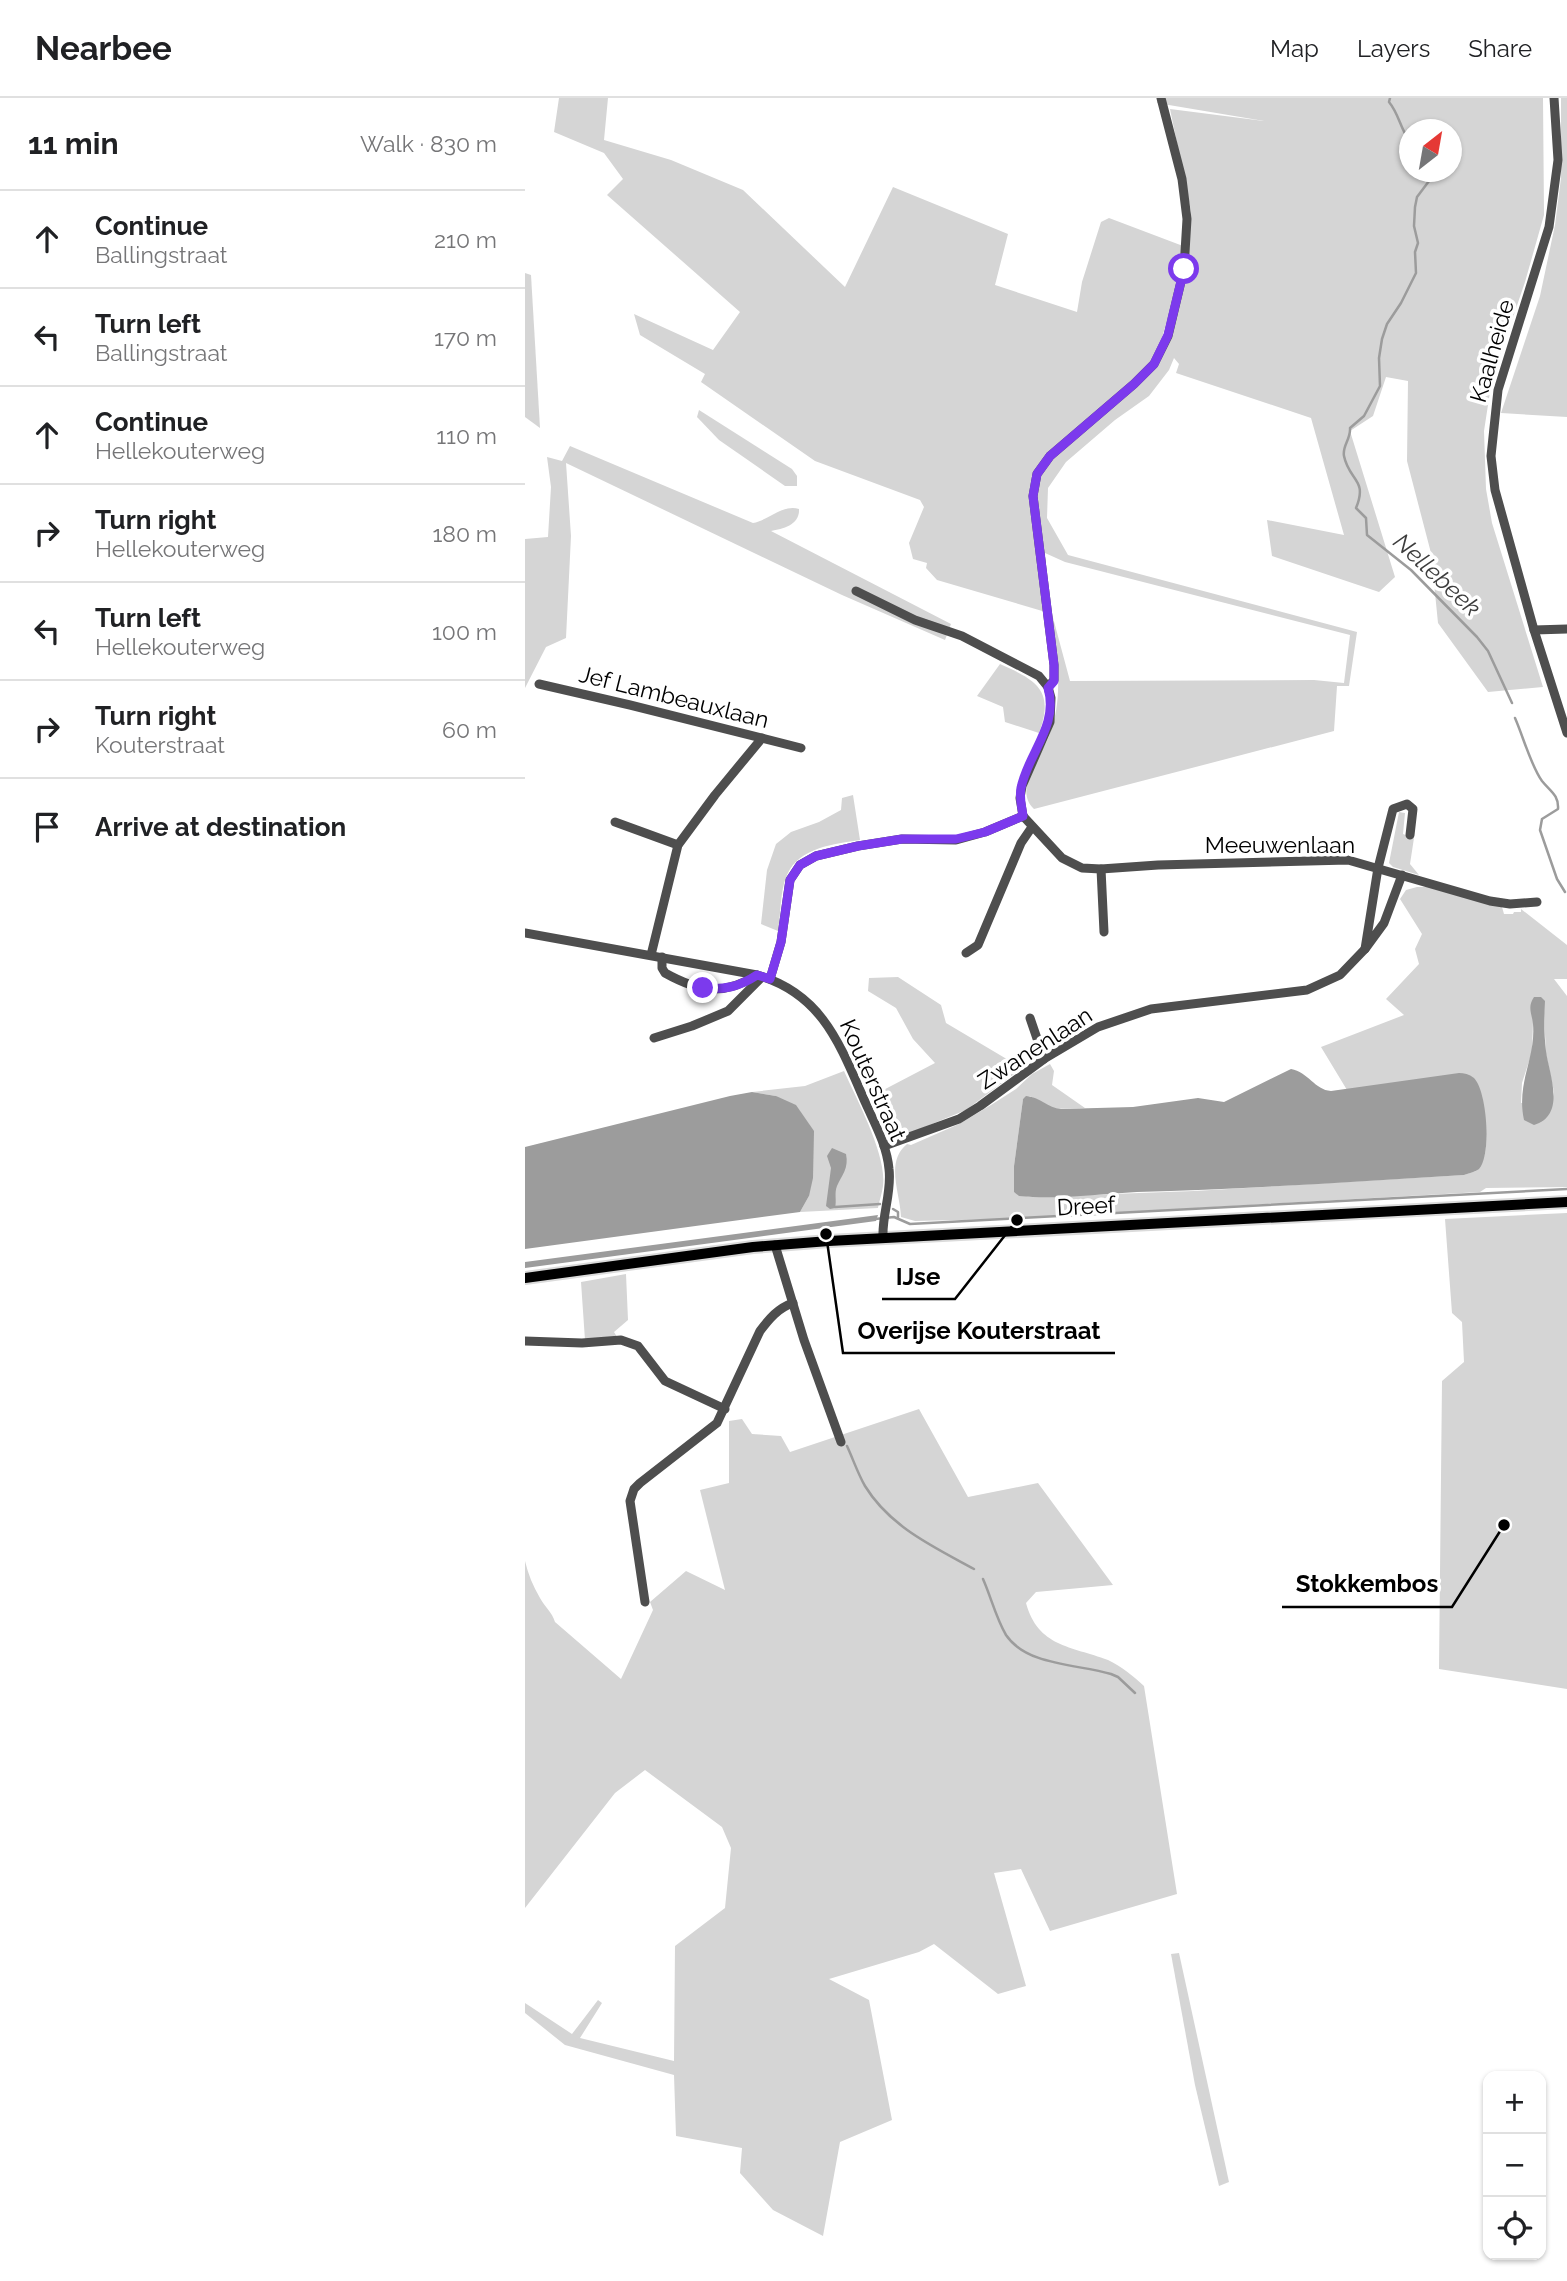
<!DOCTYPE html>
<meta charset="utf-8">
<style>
:root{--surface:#fff;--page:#f6f6f6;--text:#202124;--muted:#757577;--line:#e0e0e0}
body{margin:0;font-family:Raleway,sans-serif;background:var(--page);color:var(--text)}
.controls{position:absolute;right:21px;bottom:21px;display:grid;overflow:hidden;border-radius:14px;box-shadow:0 2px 5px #0004}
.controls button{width:63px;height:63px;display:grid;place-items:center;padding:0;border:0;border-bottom:2px solid var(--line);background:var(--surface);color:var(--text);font:35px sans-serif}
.compass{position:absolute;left:874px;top:21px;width:63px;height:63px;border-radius:50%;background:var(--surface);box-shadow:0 2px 5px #0004;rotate:31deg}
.stop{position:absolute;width:21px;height:21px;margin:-16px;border:5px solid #7c3aed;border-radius:50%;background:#fff}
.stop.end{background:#7c3aed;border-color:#fff;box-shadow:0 2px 7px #0008}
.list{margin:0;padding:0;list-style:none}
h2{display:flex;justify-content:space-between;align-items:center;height:91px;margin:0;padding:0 28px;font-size:30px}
h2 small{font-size:23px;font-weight:400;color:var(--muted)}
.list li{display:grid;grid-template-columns:46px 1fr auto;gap:21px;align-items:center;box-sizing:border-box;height:98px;padding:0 28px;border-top:2px solid var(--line)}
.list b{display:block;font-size:26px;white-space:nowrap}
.list p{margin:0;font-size:23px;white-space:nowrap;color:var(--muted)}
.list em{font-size:23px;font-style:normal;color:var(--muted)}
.icon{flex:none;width:38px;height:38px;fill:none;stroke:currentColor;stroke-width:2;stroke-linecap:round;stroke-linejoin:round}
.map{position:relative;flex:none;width:1042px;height:2183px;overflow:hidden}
header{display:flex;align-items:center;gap:42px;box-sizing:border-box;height:98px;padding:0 35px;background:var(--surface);border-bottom:2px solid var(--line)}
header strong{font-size:33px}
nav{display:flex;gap:38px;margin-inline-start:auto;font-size:24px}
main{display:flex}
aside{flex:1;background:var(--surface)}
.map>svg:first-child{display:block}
.green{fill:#d5d5d5;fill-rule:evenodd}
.water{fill:#9c9c9c}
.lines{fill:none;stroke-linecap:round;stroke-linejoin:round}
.stream{stroke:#9c9c9c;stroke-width:2.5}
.major-casing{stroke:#dbdbdb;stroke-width:14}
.minor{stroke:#4e4e4e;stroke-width:9}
.major{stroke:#000;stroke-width:10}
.route{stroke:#7c3aed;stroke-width:9}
.labels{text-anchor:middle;stroke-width:7;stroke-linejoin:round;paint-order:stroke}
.street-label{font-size:23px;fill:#000;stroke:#fff}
.water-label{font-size:24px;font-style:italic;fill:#3d3d3d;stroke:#fff}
.leader{fill:none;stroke:#000;stroke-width:2.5}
.callout-dot{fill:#000;stroke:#fff;stroke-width:2.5}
.callout-label{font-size:24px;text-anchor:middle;font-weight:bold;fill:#000;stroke:#fff;stroke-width:7;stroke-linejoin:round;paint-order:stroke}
</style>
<header>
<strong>Nearbee</strong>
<nav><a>Map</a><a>Layers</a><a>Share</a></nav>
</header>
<main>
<aside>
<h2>11 min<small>Walk · 830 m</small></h2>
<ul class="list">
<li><svg class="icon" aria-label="ahead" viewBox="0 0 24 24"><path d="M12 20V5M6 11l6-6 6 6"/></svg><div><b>Continue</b><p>Ballingstraat</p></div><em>210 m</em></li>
<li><svg class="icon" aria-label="left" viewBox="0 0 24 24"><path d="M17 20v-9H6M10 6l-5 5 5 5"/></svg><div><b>Turn left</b><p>Ballingstraat</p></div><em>170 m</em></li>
<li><svg class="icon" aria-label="ahead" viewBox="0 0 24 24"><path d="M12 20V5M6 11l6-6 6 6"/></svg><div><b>Continue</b><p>Hellekouterweg</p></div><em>110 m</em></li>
<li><svg class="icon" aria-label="right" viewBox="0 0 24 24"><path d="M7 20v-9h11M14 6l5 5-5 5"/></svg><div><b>Turn right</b><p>Hellekouterweg</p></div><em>180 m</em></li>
<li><svg class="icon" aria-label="left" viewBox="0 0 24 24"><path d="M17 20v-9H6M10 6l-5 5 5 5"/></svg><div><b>Turn left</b><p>Hellekouterweg</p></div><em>100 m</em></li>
<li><svg class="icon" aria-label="right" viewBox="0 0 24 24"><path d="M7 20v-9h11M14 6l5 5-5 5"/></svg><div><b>Turn right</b><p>Kouterstraat</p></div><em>60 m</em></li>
<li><svg class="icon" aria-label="arrive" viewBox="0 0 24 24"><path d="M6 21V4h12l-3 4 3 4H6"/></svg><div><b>Arrive at destination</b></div></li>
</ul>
</aside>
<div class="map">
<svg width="1042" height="2183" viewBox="0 0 1042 2183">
<rect width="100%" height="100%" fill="#fff"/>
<g class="green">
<path d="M34 0H83L79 42 146 62 218 92 320 189 368 89 483 136 470 187 552 214 557 184 576 124 584 120 658 148 650 195 636 243 640 247 663 154 666 113 645 11 739 23 632 5 633 0H1018L1019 117 1000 184 967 281 959 333 961 391 967 425 1018 589 963 594 913 525 906 455 882 363 883 283 861 279 848 318 825 333 870 479 854 494 747 458 742 422 819 437 786 320 651 275 654 266 649 260 644 272 624 298 590 322 541 364 523 390 522 420 543 457 832 534 824 588H812L809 633 509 711C488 692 516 659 524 638 540 598 531 557 527 516L545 583 789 582 819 585 825 537 540 464 520 455 524 515 412 482 401 470 402 465 388 461 384 445 399 409 395 402 290 363 176 284 180 276 115 237 109 216 188 252 215 214 82 97 98 81 79 55 29 34ZM884 32H926V74H884Z"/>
<polygon points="1036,0 1042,0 1042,319 976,315 1015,198 1030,127 1036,80"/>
<polygon points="0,175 6,177 15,330 0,319"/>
<polygon points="174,312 267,371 272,378 272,388 260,388 194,342 172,319"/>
<path d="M45 348 228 425C244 422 258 406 274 411 275 427 258 431 246 433L426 526 420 542 317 497 41 365 46 438 41 540 21 549 0 590V441L23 439 26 389 22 359 37 363Z"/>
<path d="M475 566C511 582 530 592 514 635L480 624 478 609 452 598Z"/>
<path d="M328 697 335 742C310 746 274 749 262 777 255 792 256 815 253 833L236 826 242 772 251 746 266 734 294 724 316 712 317 700Z"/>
<polygon points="874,714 880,715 878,736 889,740 885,766 894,777 868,769 864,765"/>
<path d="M892 789H905L977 809 979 816H988L989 814H996V811L1042 847V881H1029L1042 898V1089L961 1090 955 1094 477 1121 390 1123 376 1119C375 1094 360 1064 382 1046L386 1047 434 1026 466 1007 491 991 507 976 525 966 529 973 527 987 560 1010 528 1011 505 998 498 1001 489 1068V1094L504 1099 669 1093 939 1077 951 1073C953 1069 957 1064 959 1059 965 1043 959 988 945 978L822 992 796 949 879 917 861 901 894 866 890 851 897 836 875 801 881 792ZM1019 915 1021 956 1029 994 1028 1000 996 1005 997 985 1007 954 1008 925Z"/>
<polygon points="373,879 416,907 421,925 497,970 441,1012 385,1035 369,1037 363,1033 345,999 410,965 388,941 371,910 343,893 344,880"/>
<path d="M319 973C332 1002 362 1057 358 1088 357 1096 354 1103 353 1110L275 1114 284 1098 251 998 227 994 280 988Z"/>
<polygon points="1042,1115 1042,1591 914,1571 917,1283 939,1264 937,1224 927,1215 920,1121"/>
<polygon points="101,1176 103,1222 89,1234 92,1239 60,1242 56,1184"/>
<path d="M394 1311 443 1399 513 1385 588 1487 511 1494 501 1505C513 1549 546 1548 583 1562 596 1568 608 1578 619 1588L652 1796 525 1833 496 1771 469 1775 501 1888 473 1896 409 1846 394 1854 304 1881 344 1902 367 2022 315 2044 298 2138 248 2112 215 2075 217 2050 151 2038 149 1977 40 1947 0 1915V1905L47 1936 73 1902 77 1905 55 1940 149 1963 150 1848 200 1810 206 1750 197 1729 120 1672 90 1695 0 1810V1463C3 1476 8 1488 15 1500 20 1509 27 1514 30 1524L96 1581 128 1512 125 1504 161 1473 200 1492 175 1392 204 1385V1323L217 1321 227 1336 256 1338 265 1354Z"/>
<polygon points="654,1855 704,2084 694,2088 670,1987 646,1856"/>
</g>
<g class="water">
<path d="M1009 899H1016L1020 903C1019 919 1019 937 1021 953 1024 976 1042 1017 1009 1027L999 1022C991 984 1011 961 1008 926 1007 916 1002 909 1009 899Z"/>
<path d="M766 971C783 974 790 992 806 993L934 975C939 975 944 976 949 980 962 993 967 1057 954 1071 950 1074 944 1075 939 1077 830 1084 721 1091 612 1094 573 1096 532 1102 494 1098L489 1094V1068L498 1001 501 998C515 999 523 1010 536 1011L608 1009 673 1000 699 1004Z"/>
<polygon points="227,994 251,998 271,1007 289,1033 288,1080 284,1098 275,1114 0,1151 0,1049 205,998"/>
<path d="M307 1050 321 1056C324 1070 317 1077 312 1088 309 1095 312 1103 310 1110L305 1111 301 1108 306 1070 302 1058Z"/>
<polygon points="353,1117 351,1123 0,1170 0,1164"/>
</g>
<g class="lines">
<g class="stream">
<path d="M865 0 864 4C874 16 875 30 884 42"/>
<path d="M890 74 904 83 892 99 890 109 889 128 893 145 890 154 891 175 876 205 862 226 857 241 854 260 855 288 839 318 825 330C826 341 817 348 819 358 824 383 843 381 831 410L841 420 842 437 886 472 952 539 963 553 987 605"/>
<path d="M990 620C998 638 1006 668 1017 683 1025 693 1034 697 1033 711L1017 721 1015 732 1032 781 1040 794"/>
<polyline points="310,1109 355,1106"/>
<polyline points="368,1111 373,1114 373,1119"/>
<polyline points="350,1121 369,1119 385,1126 1042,1091"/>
<path d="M322 1348C328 1361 333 1376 340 1388 365 1429 409 1449 449 1471"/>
<path d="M458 1481C466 1499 471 1520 481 1537 502 1568 553 1566 586 1576L593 1579 610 1595"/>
</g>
<defs>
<polyline id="major" points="0,1180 228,1149 304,1143 1042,1104"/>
</defs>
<use href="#major" class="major-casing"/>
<g class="minor">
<polyline points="1029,0 1033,62 1024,129 973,292 966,358 970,392 1009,532 1042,635"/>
<polyline points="331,493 390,522 437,538 514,578 523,589 526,600 525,624 497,688 495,700 498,718"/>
<polyline points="1009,532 1042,531"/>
<polyline points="14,586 105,607 276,650"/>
<polyline points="523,589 529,582 529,567 508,398 512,376 525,358 609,286 629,266 643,238 659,171 662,121 657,81 636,0"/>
<polyline points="498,718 537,760 557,770 576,771 633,767 823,762 965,803 985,806 1012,804"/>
<polyline points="90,724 153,747"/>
<polyline points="576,771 579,834"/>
<polyline points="877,777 859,825 840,851 853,770 868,711 882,706 888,711 885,737"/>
<path d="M0 835 232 877C298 896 315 947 341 1006 350 1026 362 1048 364 1071 367 1094 357 1116 358 1139"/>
<polyline points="441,855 453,847 496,745 507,729"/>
<polyline points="126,857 153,747 190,697 237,640"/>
<path d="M137 859V870L140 875C174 894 199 898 232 877"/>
<polyline points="245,881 256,844 265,782 275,767 291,758 333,748 377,741 431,742 460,734 498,718"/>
<polyline points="505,920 519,961"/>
<polyline points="129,940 167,928 203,913 237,879"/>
<polyline points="359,1048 434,1021 455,1008 519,961 573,929 626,911 782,892 815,877 840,851"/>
<polyline points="250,1147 279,1242 316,1344"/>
<polyline points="0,1243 57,1245 96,1242 113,1248 140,1283 200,1311"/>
<path d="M120 1504 105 1403 109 1391 115 1385 192 1325 235 1233C244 1221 253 1210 268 1205"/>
</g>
<use href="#major" class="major"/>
</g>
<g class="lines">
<path class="route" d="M178 890C199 892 214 889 232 877L245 881 256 844 265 782 275 767 291 758 333 748 377 741H431L460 734 498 718C497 709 494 700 496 690 503 655 534 628 523 590L529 583V567L508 398 512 376 525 358 609 286 629 266 643 237 659 171"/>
</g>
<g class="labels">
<g class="street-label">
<text transform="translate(967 253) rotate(-74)" y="8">Kaalheide</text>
<text transform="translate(149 599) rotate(14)" y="8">Jef Lambeauxlaan</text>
<text x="755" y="755">Meeuwenlaan</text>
<text transform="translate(510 950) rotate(-33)" y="8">Zwanenlaan</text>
<text transform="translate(348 982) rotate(66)" y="8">Kouterstraat</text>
<text transform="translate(561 1108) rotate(-3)" y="8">Dreef</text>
</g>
<g class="water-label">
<text transform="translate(912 477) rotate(43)" y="8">Nellebeek</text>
</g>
</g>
<path class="leader" d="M492 1122L430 1201H357M301 1136L318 1255H590M979 1427L927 1509H757"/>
<g class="callout-dot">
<circle cx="492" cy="1122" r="7"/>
<circle cx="301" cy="1136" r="7"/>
<circle cx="979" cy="1427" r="7"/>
</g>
<g class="callout-label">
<text x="393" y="1187">IJse</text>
<text x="454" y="1241">Overijse Kouterstraat</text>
<text x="842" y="1494">Stokkembos</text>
</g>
</svg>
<div class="controls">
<button>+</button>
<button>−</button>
<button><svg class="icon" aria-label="locate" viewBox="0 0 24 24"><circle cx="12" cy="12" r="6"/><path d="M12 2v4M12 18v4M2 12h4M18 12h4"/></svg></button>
</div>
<svg class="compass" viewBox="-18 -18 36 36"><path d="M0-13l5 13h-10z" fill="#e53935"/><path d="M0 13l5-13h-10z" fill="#757577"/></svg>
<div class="stop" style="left:659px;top:171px"></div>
<div class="stop end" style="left:178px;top:890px"></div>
</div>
</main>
